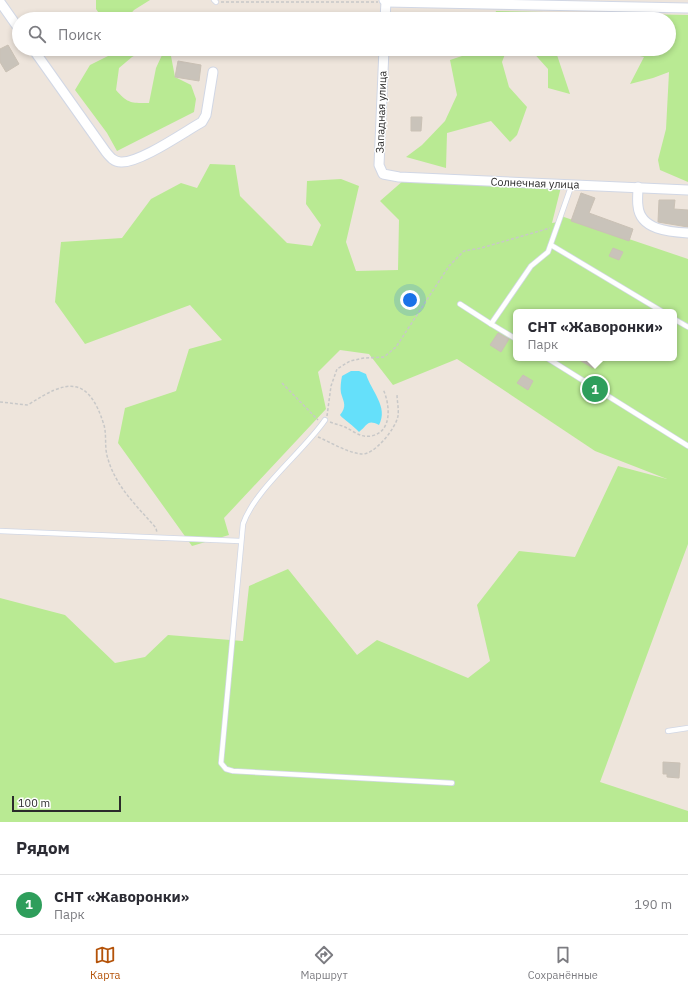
<!DOCTYPE html>
<html lang="ru">
<meta charset="utf-8">
<style>
:root{--surface:#fff;--page:#f2f2f3;--text:#2b2b33;--muted:#7c7c81;--line:#e1e1e2;--accent:#b45309}
body{margin:0;font-family:"IBM Plex Sans",sans-serif;background:var(--page);color:var(--text)}
.scale{position:absolute;left:12px;bottom:10px;width:109px;box-sizing:border-box;padding-left:4px;border:2px solid #2b2b2b;border-top:0;font-size:11px;line-height:14px;white-space:nowrap;color:#2b2b2b;-webkit-text-stroke:3px #fff;paint-order:stroke}
.you{position:absolute;left:410px;top:300px;width:14px;height:14px;margin:-10px;border:3px solid #fff;border-radius:50%;background:#1a73e8;box-shadow:0 0 0 6px #1a73e833}
.badge{display:grid;place-items:center;width:26px;height:26px;border-radius:50%;background:var(--accent);color:#fff;font-size:13px;font-weight:700}
.pin{position:absolute;translate:-50% -50%;border:2px solid #fff;box-shadow:0 1px 4px #0006}
.popup{position:absolute;left:513px;top:309px;width:164px;height:52px;box-sizing:border-box;display:grid;place-content:center;border-radius:6px;background:var(--surface);filter:drop-shadow(0 1px 3px #0005);font-size:13px;white-space:nowrap;color:var(--muted)}
.popup b{font-size:15px;color:var(--text)}
.popup::after{content:'';position:absolute;left:50%;top:100%;margin-left:-8px;border:8px solid transparent;border-top-color:var(--surface)}
.list{margin:0;padding:0;list-style:none}
h2{display:flex;justify-content:space-between;align-items:center;height:52px;margin:0;padding:0 16px;font-size:17px}
h2 small{font-size:13px;font-weight:400;color:var(--muted)}
.list li{display:grid;grid-template-columns:26px 1fr auto;gap:12px;align-items:center;box-sizing:border-box;height:60px;padding:0 16px;border-top:1px solid var(--line)}
.list b{display:block;font-size:15px;white-space:nowrap}
.list p{margin:0;font-size:13px;white-space:nowrap;color:var(--muted)}
.list em{font-size:13px;font-style:normal;color:var(--muted)}
.icon{flex:none;width:22px;height:22px;fill:none;stroke:currentColor;stroke-width:2;stroke-linecap:round;stroke-linejoin:round}
.map{position:relative;flex:none;width:688px;height:822px;overflow:hidden}
.search{position:absolute;background:var(--surface);box-shadow:0 2px 6px #0003;left:12px;right:12px;top:12px;height:44px;display:flex;align-items:center;gap:10px;box-sizing:border-box;padding:0 14px;border-radius:22px;color:var(--muted);font-size:15px}
.sheet{height:112px;background:var(--surface)}
nav{display:flex;justify-content:space-around;align-items:center;box-sizing:border-box;height:56px;border-top:1px solid var(--line);background:var(--surface);font-size:11px;color:var(--muted)}
nav a{display:grid;justify-items:center;gap:2px}
nav .on{color:var(--accent)}
.map>svg:first-child{display:block}
.green{fill:#b9ea93;fill-rule:evenodd}
.water{fill:#65e0fa}
.building{fill:#c9c3ba;stroke:#cac1b5}
.lines{fill:none;stroke-linecap:round;stroke-linejoin:round}
.service-casing{stroke:#d1d7e5;stroke-width:6}
.minor-casing{stroke:#d1d7e5;stroke-width:11}
.path{stroke:#c8c8c8;stroke-width:1.5;stroke-dasharray:3 2;stroke-linecap:butt}
.service{stroke:#fff;stroke-width:4.5}
.minor{stroke:#fff;stroke-width:9}
.labels{text-anchor:middle;stroke-width:3;stroke-linejoin:round;paint-order:stroke}
.street-label{font-size:11px;fill:#2b2b2b;stroke:#fff}
</style>
<div class="map">
<svg width="688" height="822" viewBox="0 0 688 822">
<rect width="100%" height="100%" fill="#eee5dc"/>
<g class="green">
<polygon points="96,0 150,0 134,10 126,19 103,19 96,9"/>
<polygon points="496,11 688,15 688,182 660,170 658,160 666,129 669,72 653,78 630,84 644,57 610,49 669,49 669,19 493,19"/>
<path d="M117 49H146L132 57 119 68 116 90C128 104 132 103 149 103L156 68 162 55 167 54 171 56 175 77 191 85 196 99 194 112 117 151 107 133 75 90 90 65 118 51Z"/>
<polygon points="483,49 507,49 502,62 509,87 527,107 517,135 510,142 491,121 447,133 446,168 406,157 422,145 445,121 457,95 450,60"/>
<polygon points="530,49 557,49 556,52 570,94 548,88 548,69"/>
<path d="M210 164 235 165 240 196 287 243 312 246 321 225 306 204 307 181 341 179 359 186 346 242 356 271 398 270 399 220 380 201 404 180 561 187 552 223 558 222 561 216 688 259V544L600 782 688 811V822H0V598L65 615 115 663 145 657 168 635 243 641 249 586 288 569 357 655 377 640 468 678 490 661 477 605 519 551 575 557 618 466 667 479 595 451 457 359 393 385 369 354 340 350 318 372 326 409 224 518 229 535 192 546 118 443 125 408 176 391 189 349 222 340 190 305 85 344 55 302 61 242 122 238 151 199 181 183 197 188ZM516 312H674V358H516Z"/>
</g>
<path class="water" d="M351 371H359L366 374C371 391 389 407 379 425 367 419 368 425 359 432 354 426 343 419 340 415 347 406 344 403 341 393 340 388 341 381 342 376Z"/>
<g class="building">
<polygon points="8,45 19,64 6,72 0,62 0,49"/>
<polygon points="178,61 201,65 199,81 175,77"/>
<polygon points="411,117 422,117 421,131 411,131"/>
<polygon points="581,193 595,198 589,213 633,229 629,241 571,221"/>
<polygon points="659,200 675,200 674,209 688,210 688,227 658,222"/>
<polygon points="613,248 623,252 619,260 609,256"/>
<polygon points="498,333 509,339 501,352 490,345"/>
<polygon points="576,358 591,358 596,361 593,368"/>
<polygon points="523,375 533,381 528,390 517,383"/>
<polygon points="663,762 680,763 679,778 667,777 667,774 663,774"/>
</g>
<g class="lines">
<defs>
<g id="service">
<polyline points="214,0 216,2"/>
<polyline points="551,245 663,312"/>
<polyline points="460,304 491,324 531,266 548,252 572,184"/>
<polyline points="674,319 688,327"/>
<polyline points="491,324 516,339"/>
<polyline points="547,358 688,446"/>
<path d="M325 420C303 452 255 489 243 524L221 763 226 769 233 771 452 783"/>
<polyline points="0,531 240,541"/>
<polyline points="668,731 688,728"/>
</g>
<g id="minor">
<polyline points="384,0 386,2 385,19"/>
<polyline points="0,2 19,29"/>
<polyline points="386,2 688,8"/>
<path d="M33 49 106 152C110 157 114 162 121 162 140 163 184 132 202 122L206 115 213 72"/>
<polyline points="384,49 379,165 383,174 399,177 688,190"/>
<path d="M638 187C638 193 637 200 638 206 640 230 670 232 688 233"/>
</g>
</defs>
<use href="#service" class="service-casing"/>
<use href="#minor" class="minor-casing"/>
<g class="path">
<polyline points="221,2 378,2"/>
<polyline points="282,383 318,420"/>
<path d="M0 402 28 405C66 380 88 374 104 425 107 436 104 448 108 459 116 487 137 506 156 528L157 533"/>
<polyline points="327,416 331,386 337,369 350,361 364,358 384,357 396,347 449,266 464,251 481,248 550,228"/>
<path d="M330 422C335 424 340 425 345 427 353 431 361 438 371 436 393 432 390 404 383 389"/>
<path d="M318 437C332 443 346 452 361 454 374 456 396 428 398 416 399 409 397 401 397 394"/>
</g>
<use href="#service" class="service"/>
<use href="#minor" class="minor"/>
</g>
<g class="labels">
<g class="street-label">
<text transform="translate(381 112) rotate(-88)" y="4">Западная улица</text>
<text transform="translate(535 183) rotate(2)" y="4">Солнечная улица</text>
</g>
</g>
</svg>
<div class="scale">100 m</div>
<div class="you"></div>
<div class="pin badge" style="left:595px;top:389px;background:#2e9e5b">1</div>
<div class="popup"><b>СНТ «Жаворонки»</b>Парк</div>
<div class="search"><svg class="icon" aria-label="search" viewBox="0 0 24 24"><circle cx="10" cy="10" r="6"/><path d="M15 15l6 6"/></svg>Поиск</div>
</div>
<section class="sheet">
<h2>Рядом<small></small></h2>
<ul class="list">
<li><span class="badge" style="background:#2e9e5b">1</span><div><b>СНТ «Жаворонки»</b><p>Парк</p></div><em>190 m</em></li>
</ul>
</section>
<nav>
<a class="on"><svg class="icon" aria-label="map" viewBox="0 0 24 24"><path d="M3 6l6-2 6 2 6-2v14l-6 2-6-2-6 2zM9 4v14M15 6v14"/></svg>Карта</a>
<a><svg class="icon" aria-label="directions" viewBox="0 0 24 24"><path d="M12 3l9 9-9 9-9-9zM9 14v-3h6M13 9l2 2-2 2"/></svg>Маршрут</a>
<a><svg class="icon" aria-label="saved" viewBox="0 0 24 24"><path d="M7 4h10v16l-5-4-5 4z"/></svg>Сохранённые</a>
</nav>
